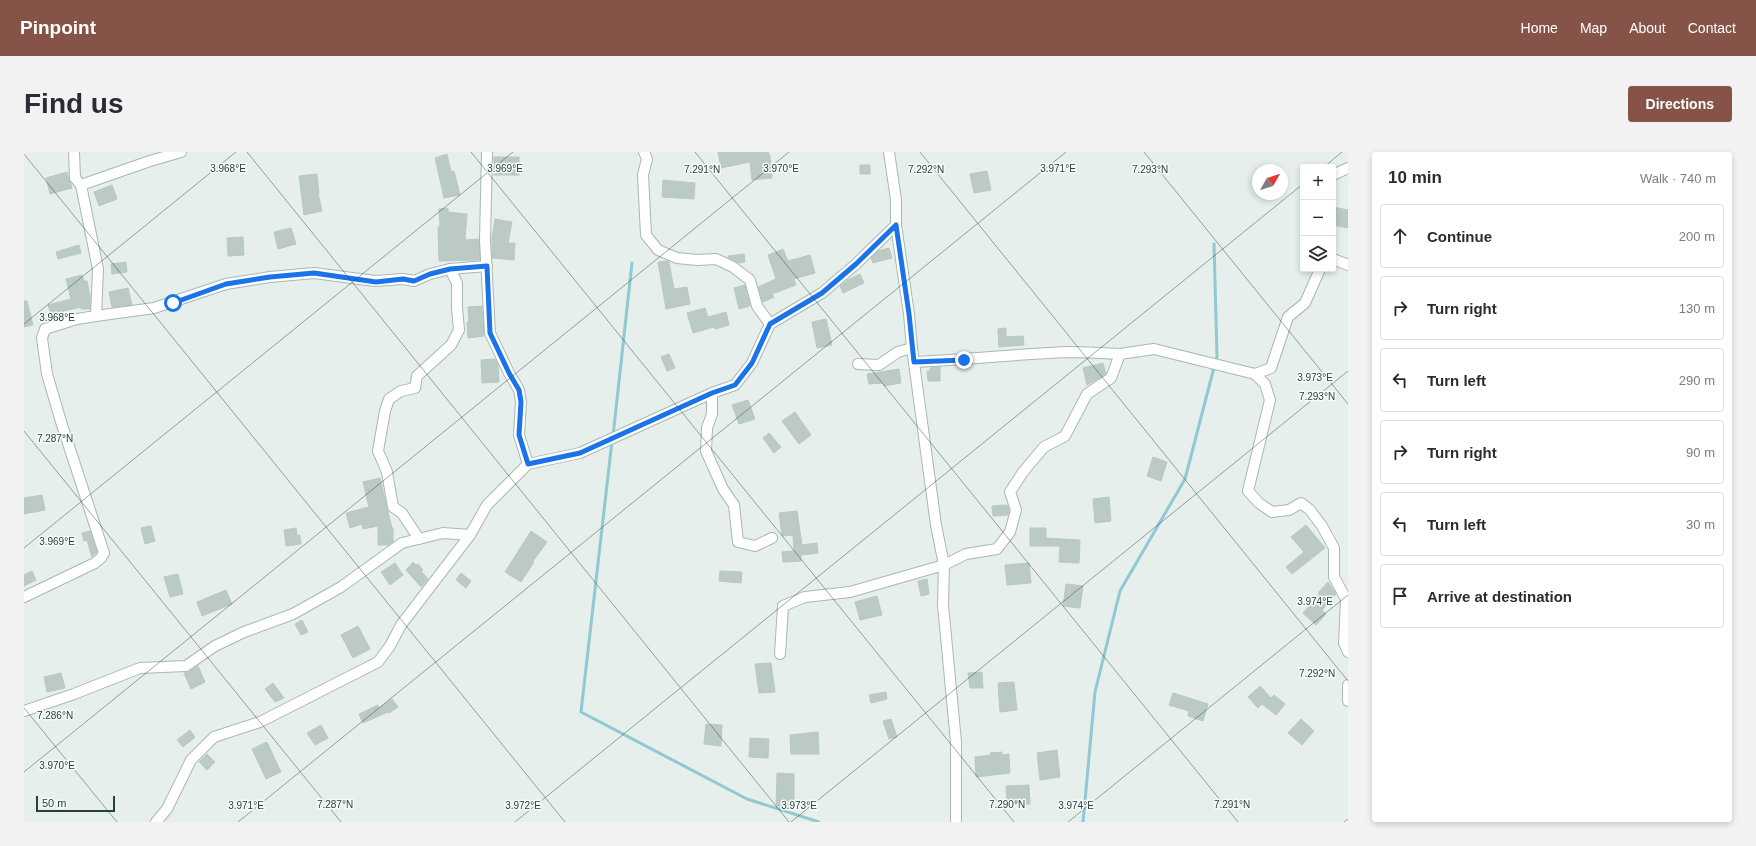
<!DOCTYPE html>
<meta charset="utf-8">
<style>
:root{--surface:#fff;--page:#f2f2f3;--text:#2b2b33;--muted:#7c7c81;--line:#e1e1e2;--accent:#855347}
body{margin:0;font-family:Helvetica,sans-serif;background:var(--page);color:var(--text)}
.controls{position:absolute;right:12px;top:12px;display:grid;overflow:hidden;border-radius:4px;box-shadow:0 2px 6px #0003}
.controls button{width:36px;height:36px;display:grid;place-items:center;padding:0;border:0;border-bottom:1px solid var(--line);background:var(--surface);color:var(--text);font:20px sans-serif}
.compass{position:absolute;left:1228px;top:12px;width:36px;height:36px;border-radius:50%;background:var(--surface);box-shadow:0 2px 6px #0003;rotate:51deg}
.scale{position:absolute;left:12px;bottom:10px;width:79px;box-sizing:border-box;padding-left:4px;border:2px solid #24423a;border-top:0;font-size:11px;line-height:14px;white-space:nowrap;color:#24423a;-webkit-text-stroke:3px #f7fbf9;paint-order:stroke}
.stop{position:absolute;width:12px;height:12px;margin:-9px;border:3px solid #1a73e8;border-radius:50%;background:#fff}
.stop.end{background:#1a73e8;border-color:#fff;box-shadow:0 1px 4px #0008}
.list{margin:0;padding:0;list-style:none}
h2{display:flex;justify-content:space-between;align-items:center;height:52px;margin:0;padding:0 16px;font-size:17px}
h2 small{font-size:13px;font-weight:400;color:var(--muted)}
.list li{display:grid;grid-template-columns:26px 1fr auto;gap:12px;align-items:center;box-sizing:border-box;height:64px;margin:0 8px 8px;padding:0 8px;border:1px solid var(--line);border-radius:4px}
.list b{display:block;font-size:15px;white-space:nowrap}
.list em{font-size:13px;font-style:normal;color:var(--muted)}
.icon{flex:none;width:22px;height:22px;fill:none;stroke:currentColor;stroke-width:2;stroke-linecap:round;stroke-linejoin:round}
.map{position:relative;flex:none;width:1324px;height:670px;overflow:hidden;border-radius:4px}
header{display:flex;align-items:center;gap:24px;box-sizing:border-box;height:56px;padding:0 20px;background:var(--accent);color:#fff}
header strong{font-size:19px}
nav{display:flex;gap:22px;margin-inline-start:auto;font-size:14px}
.intro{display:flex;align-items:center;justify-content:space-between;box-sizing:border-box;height:96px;padding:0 24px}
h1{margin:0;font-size:28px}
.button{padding:10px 18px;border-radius:4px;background:var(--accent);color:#fff;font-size:14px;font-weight:700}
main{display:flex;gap:24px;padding:0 24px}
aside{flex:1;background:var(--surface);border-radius:4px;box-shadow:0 2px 6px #0003}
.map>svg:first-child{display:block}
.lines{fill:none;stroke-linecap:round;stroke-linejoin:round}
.stream{stroke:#8ec9d4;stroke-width:3}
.building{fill:#bbcac4;stroke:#b8c9c2}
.minor-casing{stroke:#a8b8b2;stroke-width:12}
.minor{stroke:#fff;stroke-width:10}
.route{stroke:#1a73e8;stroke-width:5}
.ticks{fill:none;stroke:#24423a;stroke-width:1;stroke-opacity:0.45}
.ticks-label{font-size:10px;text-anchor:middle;fill:#24423a;stroke:#f7fbf9;stroke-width:3;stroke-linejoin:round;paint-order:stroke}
</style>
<header>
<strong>Pinpoint</strong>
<nav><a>Home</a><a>Map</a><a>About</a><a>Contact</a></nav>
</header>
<div class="intro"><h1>Find us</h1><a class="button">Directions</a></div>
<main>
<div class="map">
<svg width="1324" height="670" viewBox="0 0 1324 670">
<rect width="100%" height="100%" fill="#e6efeb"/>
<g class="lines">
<g class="stream">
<polyline points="589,284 608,111"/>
<polyline points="588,289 557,560 723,647 795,670"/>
<polyline points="1059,670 1071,540 1096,439 1161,327 1193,204 1190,92"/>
</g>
</g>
<g class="building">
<polygon points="694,0 744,0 746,4 748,26 728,28 726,10 697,16"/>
<polygon points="423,2 427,20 430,19 436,43 420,46 411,6"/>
<rect x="470" y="5" width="25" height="18"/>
<rect x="836" y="13" width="10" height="9"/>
<polygon points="963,19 967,38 950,41 946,22"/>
<polygon points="43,20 48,36 26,42 22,26"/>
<polygon points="293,22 295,41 294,41 298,59 280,63 275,24"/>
<polygon points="639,28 671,31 670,47 638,45"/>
<polygon points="88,33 93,47 75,54 70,40"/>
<polygon points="1309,55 1324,58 1324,76 1309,73"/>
<polygon points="424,56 424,60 443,62 441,88 455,87 456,108 415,109 414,75 416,74 415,57"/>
<polygon points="471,67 488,70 484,91 491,91 490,108 468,106 468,86"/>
<polygon points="267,76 272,92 254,97 250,80"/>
<polygon points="219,85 220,103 204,104 203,86"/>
<polygon points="55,93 57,101 34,107 32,100"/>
<polygon points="865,96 868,106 849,111 847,106 854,99"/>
<polygon points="759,97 764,109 786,103 791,121 770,127 772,133 748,142 750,145 739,150 734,135 752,127 744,103"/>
<polygon points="720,102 721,110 715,111 705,106 704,104"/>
<polygon points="643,109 645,110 650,137 663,135 666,152 642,157 634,110"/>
<polygon points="102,110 103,120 88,122 87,112"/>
<polygon points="836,122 840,131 819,141 816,134 824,128"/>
<polygon points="58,123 60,129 63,129 66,144 66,157 57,157 57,155 27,162 24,153 47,147 42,127"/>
<polygon points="721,133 726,154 715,157 710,136"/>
<polygon points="104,136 108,153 88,155 85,140"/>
<polygon points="0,149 3,149 9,173 0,175"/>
<polygon points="458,154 460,184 444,186 443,170 445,170 444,155"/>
<polygon points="681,156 684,165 702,160 705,173 691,177 690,175 669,181 663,161"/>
<polygon points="802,167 808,193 793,196 788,170"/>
<polygon points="982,176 982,185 999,184 1000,193 975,195 974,177"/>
<polygon points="645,202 651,216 643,219 637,205"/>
<polygon points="471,207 474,212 475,230 458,231 457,208"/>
<polygon points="1079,211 1082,222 1063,233 1059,216"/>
<polygon points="916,215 916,229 904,229 903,219 906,219 906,216"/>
<polygon points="875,217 877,231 860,234 860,231 845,232 843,222"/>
<polygon points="724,248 731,267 715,272 708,253"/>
<polygon points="771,260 787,283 775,292 758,269"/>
<polygon points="745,281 757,295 750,301 739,286"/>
<polygon points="1129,305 1143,310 1137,329 1123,324"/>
<polygon points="356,326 363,356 368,376 369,376 369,390 364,393 354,393 354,374 339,377 338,372 326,376 322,361 345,355 339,330"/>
<polygon points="18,343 21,358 0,362 0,346"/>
<polygon points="1085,345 1087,369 1071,371 1069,347"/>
<polygon points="983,353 985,358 984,363 969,364 968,354"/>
<polygon points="773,359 778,393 793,391 794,401 777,403 777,409 759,410 758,400 770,399 769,383 758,384 755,361"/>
<polygon points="1282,373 1301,396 1268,422 1262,415 1280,400 1267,385"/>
<polygon points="127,374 131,389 121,392 117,376"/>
<polygon points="272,376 273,384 276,383 277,392 262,394 260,378"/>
<polygon points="1006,376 1022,376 1022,386 1056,388 1055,411 1035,410 1036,394 1006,394"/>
<polygon points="66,379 73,400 68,405 63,388 60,389 58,381"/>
<polygon points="507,379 523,390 509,409 510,410 497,430 481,420"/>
<polygon points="389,410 392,413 394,412 399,418 397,419 404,427 397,435 382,418"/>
<polygon points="371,411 379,423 366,433 357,420"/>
<polygon points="1005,411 1007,431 983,433 981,413"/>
<polygon points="8,419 12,428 0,434 0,423"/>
<polygon points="696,419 718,420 717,431 695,429"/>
<polygon points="437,421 447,429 442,436 432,428"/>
<polygon points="154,422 159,442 146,445 140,425"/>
<polygon points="903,427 905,442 897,444 894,429"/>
<polygon points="1304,430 1312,442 1298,458 1302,462 1292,473 1279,461 1296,442 1294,441"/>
<polygon points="1042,432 1059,434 1056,456 1039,454"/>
<polygon points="202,438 208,452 178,464 173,450"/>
<polygon points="853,444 858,463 836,468 831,450"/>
<polygon points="278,468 284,480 277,483 271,472"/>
<polygon points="334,474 346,497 329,506 317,483"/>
<polygon points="747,511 751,540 735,541 731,512"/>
<polygon points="174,514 181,530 167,537 160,521 165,520"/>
<polygon points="958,520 959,536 946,536 944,521"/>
<polygon points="37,521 41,536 23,540 20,525"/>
<polygon points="990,530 993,558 976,560 974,531"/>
<polygon points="249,531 260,546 251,550 241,537"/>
<polygon points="1236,534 1247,546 1250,543 1261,552 1252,563 1238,552 1234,556 1224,545"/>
<polygon points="862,540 863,547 847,551 845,543"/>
<polygon points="1149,541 1184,552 1179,569 1164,564 1165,559 1145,553"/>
<polygon points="368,547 374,555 365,561 364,560 339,571 335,562 354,553 355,556"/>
<polygon points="867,567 873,585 865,587 859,569"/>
<polygon points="1277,567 1290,579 1278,593 1264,581"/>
<polygon points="682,572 698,573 697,594 680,592"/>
<polygon points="297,573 304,586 291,593 283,581"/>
<polygon points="166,578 171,585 159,595 153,588"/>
<polygon points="794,580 795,602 767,602 766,583"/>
<polygon points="726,586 745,587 744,606 725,605"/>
<polygon points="243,590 257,620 242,627 228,597"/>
<polygon points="1033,598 1036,625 1016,628 1013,601"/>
<polygon points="978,600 978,603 985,602 986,621 952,625 951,605 967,603 966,601"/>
<polygon points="183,602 191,610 183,618 175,610"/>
<polygon points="753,621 770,622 770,655 752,654"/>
<polygon points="1005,633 1006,652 983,653 982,634"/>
</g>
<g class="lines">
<defs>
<g id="minor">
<polyline points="50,0 51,26 57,33"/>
<polyline points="157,0 126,9 57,33 74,117 72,164 130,156 202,132 246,125 290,121 351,129 379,127 390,129 406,122 426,117 463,114"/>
<polyline points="463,0 461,88 466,181 485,221 495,238 497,250 495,283 504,312"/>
<polyline points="620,0 623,7 619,23 622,83 634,98 653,106 673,108 692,107 709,115 726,128 733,154 746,172"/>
<polyline points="865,0 872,48 872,73 885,162 888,196 912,373 920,413 919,453 932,590 932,670"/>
<polyline points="1309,23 1324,16"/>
<polyline points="1309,107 1324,113"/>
<path d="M890 210C941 208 992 202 1043 200 1061 200 1078 201 1096 202"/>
<polyline points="834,212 855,213 874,200 888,196"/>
<polyline points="1231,222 1241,232 1246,248 1224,339 1235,351 1248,360 1265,358 1277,351 1286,358 1298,374 1310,396 1310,425 1322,447 1320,491 1324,500"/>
<polyline points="688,241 688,262 683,276 682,299 699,337 710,353 714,390 731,394 748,386"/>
<polyline points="395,387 378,361 369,355 363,320 354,299 361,259 365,247 377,239 391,236 393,224 427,193 435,178 433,156 433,131 426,117"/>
<polyline points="0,445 71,411 77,406 80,401 38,273 23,222 18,186 21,177 53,167 72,164"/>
<polyline points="756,502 759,454 781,445 826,440 920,413 942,402 973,397 986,380 992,358 986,340 999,320 1020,295 1041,284 1063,242 1087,226 1096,202 1130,197 1231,222 1247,216 1264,165 1281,151 1296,117"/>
<polyline points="1324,533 1324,549"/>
<polyline points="0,559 50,542 116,516 162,514 191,494 220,480 269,462 317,435 378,391 419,381 446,383"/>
<polyline points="132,670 143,657 167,608 190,585 236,570 354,510 366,494 377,473 446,383 463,353 504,312 556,301 688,241 711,233 728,211 746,172 798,141 832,112 872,73"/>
</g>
</defs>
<use href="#minor" class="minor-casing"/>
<use href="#minor" class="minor"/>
</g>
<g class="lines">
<polyline class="route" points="149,151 202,132 246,125 290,121 352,130 379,127 390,129 406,122 426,117 463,114 466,181 485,221 495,238 497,250 495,283 504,312 556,301 688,241 711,233 728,211 746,172 798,141 832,112 872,73 885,162 890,210 940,208"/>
</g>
<path class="ticks" d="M223 0 765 670M447 0 990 670M671 0 1214 670M896 0 1324 529M1120 0 1324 252M0 2 541 670M1300 15 1318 0M0 172 212 0M0 279 317 670M0 396 489 0M0 556 93 670M0 620 765 0M214 670 1042 0M491 670 1279 32M767 670 1324 219M1044 670 1324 443M1320 670 1324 667"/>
<g class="ticks-label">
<text x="1034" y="20">3.971°E</text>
<text x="204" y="20">3.968°E</text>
<text x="481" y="20">3.969°E</text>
<text x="757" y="20">3.970°E</text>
<text x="678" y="21">7.291°N</text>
<text x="902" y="21">7.292°N</text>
<text x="1126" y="21">7.293°N</text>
<text x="33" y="169">3.968°E</text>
<text x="1291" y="229">3.973°E</text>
<text x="1293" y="248">7.293°N</text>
<text x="31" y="290">7.287°N</text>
<text x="33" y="393">3.969°E</text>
<text x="1291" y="453">3.974°E</text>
<text x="1293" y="525">7.292°N</text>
<text x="31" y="567">7.286°N</text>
<text x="33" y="617">3.970°E</text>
<text x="311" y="656">7.287°N</text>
<text x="983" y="656">7.290°N</text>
<text x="1208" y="656">7.291°N</text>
<text x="222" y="657">3.971°E</text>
<text x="499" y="657">3.972°E</text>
<text x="775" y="657">3.973°E</text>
<text x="1052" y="657">3.974°E</text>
</g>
</svg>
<div class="controls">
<button>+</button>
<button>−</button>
<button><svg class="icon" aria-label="layers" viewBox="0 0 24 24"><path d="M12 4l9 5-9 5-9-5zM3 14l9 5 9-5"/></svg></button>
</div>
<svg class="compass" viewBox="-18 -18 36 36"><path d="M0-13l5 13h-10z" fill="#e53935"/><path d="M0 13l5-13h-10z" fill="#7c7c81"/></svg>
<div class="scale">50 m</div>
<div class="stop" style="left:149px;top:151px"></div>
<div class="stop end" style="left:940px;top:208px"></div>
</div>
<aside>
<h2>10 min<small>Walk · 740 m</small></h2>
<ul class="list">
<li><svg class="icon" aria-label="ahead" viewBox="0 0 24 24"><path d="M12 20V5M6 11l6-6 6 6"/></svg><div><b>Continue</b></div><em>200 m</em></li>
<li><svg class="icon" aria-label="right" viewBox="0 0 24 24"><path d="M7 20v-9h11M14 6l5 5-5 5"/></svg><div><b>Turn right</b></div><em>130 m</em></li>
<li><svg class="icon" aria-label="left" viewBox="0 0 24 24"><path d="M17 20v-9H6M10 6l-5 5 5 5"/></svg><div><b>Turn left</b></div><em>290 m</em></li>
<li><svg class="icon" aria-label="right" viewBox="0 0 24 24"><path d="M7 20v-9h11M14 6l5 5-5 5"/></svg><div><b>Turn right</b></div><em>90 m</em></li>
<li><svg class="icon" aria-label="left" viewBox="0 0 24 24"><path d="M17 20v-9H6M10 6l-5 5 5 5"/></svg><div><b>Turn left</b></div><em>30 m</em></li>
<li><svg class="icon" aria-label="arrive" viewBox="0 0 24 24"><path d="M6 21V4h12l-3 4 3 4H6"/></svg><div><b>Arrive at destination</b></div></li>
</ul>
</aside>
</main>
